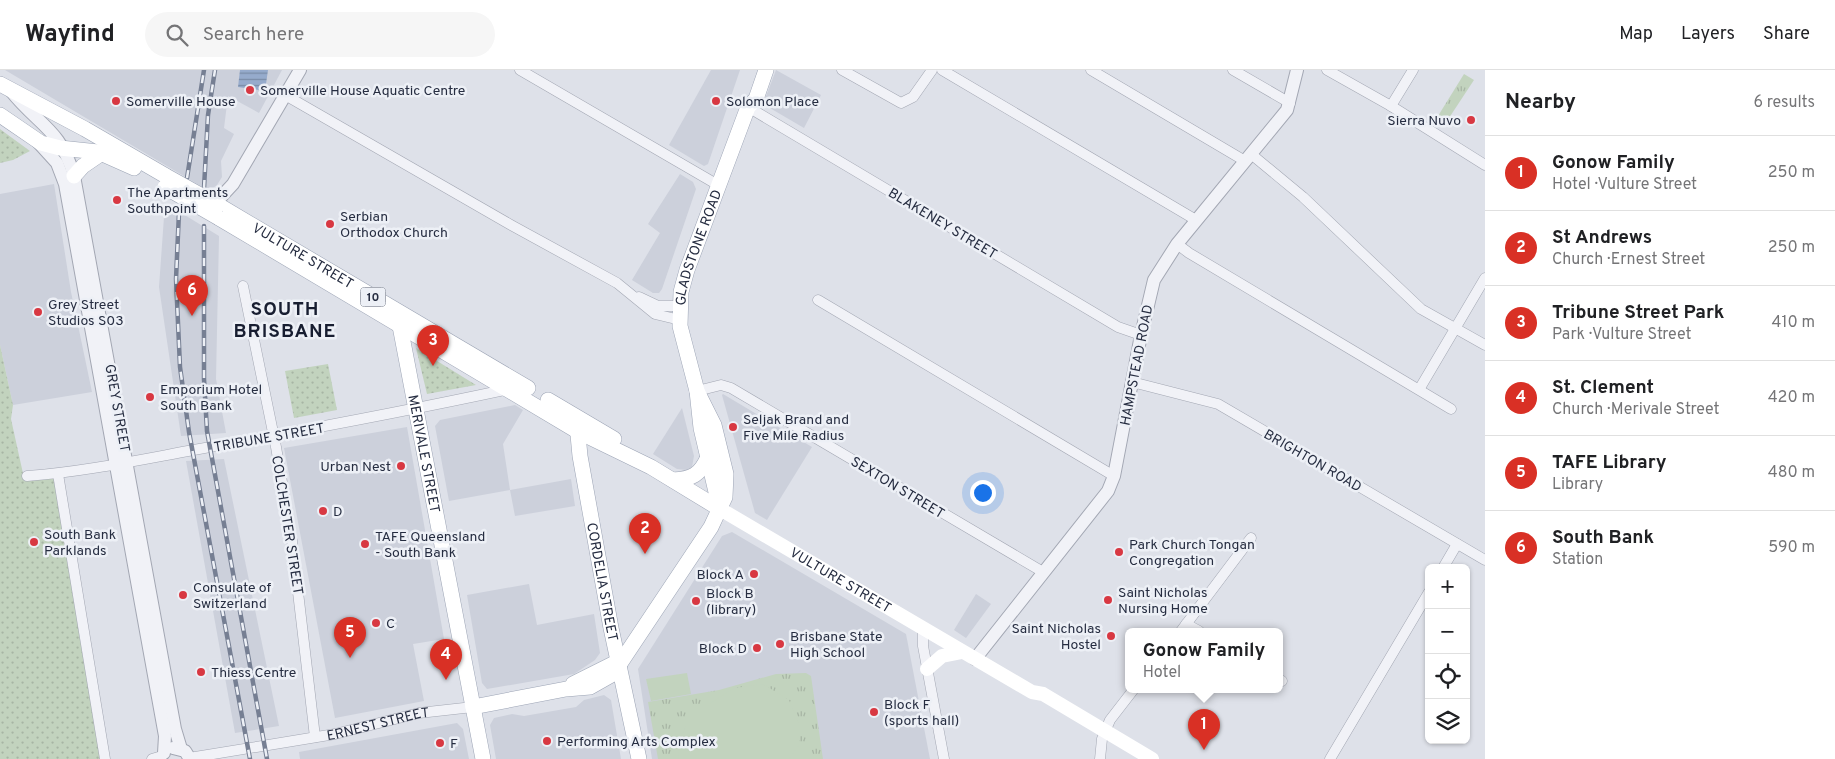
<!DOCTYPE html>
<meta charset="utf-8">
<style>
:root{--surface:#fff;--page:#f6f6f6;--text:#202124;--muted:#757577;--line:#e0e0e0;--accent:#d93025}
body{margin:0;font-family:Overpass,sans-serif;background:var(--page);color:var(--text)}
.controls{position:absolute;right:15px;bottom:15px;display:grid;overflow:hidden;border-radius:8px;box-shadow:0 1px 4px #0004}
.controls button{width:45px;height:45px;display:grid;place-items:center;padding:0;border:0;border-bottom:1px solid var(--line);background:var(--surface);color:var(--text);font:25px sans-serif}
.you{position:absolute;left:982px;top:422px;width:18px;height:18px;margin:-12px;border:4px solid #fff;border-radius:50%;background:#1a73e8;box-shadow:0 0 0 8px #1a73e833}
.badge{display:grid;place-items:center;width:32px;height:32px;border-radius:50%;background:var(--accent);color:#fff;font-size:16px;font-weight:700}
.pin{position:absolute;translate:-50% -41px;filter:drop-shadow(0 1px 2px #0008)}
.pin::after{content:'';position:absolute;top:26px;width:18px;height:15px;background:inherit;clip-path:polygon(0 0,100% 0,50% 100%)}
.popup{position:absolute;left:1125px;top:558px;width:158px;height:65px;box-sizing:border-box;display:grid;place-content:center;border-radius:8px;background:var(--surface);filter:drop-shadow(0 1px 4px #0005);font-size:16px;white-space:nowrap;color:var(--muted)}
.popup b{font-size:19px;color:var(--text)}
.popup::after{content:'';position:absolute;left:50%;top:100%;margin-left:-10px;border:10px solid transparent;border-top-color:var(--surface)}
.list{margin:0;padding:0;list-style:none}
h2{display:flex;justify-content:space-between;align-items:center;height:65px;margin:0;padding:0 20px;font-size:21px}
h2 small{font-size:16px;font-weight:400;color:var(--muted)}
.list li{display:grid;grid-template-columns:32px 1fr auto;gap:15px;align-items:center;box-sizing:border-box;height:75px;padding:0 20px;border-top:1px solid var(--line)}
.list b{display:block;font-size:19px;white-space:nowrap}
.list p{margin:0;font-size:16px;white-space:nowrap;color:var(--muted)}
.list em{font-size:16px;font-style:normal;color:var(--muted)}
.icon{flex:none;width:28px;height:28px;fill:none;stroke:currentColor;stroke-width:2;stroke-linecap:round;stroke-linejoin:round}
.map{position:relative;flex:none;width:1485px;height:689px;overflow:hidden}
header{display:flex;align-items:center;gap:30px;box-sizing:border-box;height:70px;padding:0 25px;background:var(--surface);border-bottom:1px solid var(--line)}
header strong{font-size:24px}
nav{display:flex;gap:28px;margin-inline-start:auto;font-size:18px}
.search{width:350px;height:45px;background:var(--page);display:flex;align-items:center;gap:12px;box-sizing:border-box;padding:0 18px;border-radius:28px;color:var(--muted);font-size:19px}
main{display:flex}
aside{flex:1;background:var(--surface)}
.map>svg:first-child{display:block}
.built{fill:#ccd0db}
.grass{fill:url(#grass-tufts)}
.park{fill:url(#park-dots)}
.garden{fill:#c2d3be}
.water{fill:url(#water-rules)}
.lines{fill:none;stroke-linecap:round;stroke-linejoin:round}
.minor-casing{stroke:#a3a7b3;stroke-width:11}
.tertiary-casing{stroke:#a3a7b3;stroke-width:14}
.primary-casing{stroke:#9ca4b5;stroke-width:16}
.minor{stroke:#f1f2f7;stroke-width:10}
.tertiary{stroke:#f1f2f7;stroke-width:12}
.secondary{stroke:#fff;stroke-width:14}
.primary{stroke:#fff;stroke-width:15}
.rail-casing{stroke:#767f93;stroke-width:4.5}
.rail{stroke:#edf0f6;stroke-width:2.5;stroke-dasharray:8;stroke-linecap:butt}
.primary-bridge-casing{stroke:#9ca4b5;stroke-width:16;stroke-linecap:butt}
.primary-bridge{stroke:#fff;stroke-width:15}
.poi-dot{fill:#d83842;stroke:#edf0f6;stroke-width:2}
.labels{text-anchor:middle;stroke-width:5;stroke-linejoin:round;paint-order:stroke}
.shield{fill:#edf0f6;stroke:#626877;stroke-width:1}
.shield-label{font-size:12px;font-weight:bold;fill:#262d41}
.poi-label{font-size:14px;fill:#262d41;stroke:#edf0f6;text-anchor:start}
.street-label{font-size:14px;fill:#262d41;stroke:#edf0f6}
.district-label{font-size:19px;font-weight:bold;letter-spacing:1px;fill:#181e31;stroke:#edf0f6}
</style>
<header>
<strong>Wayfind</strong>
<div class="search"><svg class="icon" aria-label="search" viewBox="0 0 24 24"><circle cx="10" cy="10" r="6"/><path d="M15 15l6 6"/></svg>Search here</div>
<nav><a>Map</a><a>Layers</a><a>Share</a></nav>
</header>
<main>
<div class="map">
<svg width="1485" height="689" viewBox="0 0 1485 689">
<defs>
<pattern id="grass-tufts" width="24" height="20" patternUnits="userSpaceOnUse" patternTransform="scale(1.25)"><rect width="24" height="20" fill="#c2d3be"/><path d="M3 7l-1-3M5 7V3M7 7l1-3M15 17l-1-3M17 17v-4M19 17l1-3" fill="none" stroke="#a7b5a4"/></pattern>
<pattern id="park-dots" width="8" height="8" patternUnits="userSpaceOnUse" patternTransform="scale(1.25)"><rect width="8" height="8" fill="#c2d3be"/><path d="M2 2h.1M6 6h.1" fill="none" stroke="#a7b5a4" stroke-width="1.8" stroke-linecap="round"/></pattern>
<pattern id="water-rules" width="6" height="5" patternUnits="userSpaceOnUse" patternTransform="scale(1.25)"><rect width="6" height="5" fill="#96abcc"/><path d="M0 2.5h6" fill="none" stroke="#7a8ca7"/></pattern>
</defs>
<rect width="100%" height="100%" fill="#dee1e9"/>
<g class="built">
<polygon points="5,0 282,0 259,43 228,26 224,58 234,64 221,91 222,107 217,115 209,121"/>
<polygon points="711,0 740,0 708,94 704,96 669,75"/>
<polygon points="776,0 821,25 804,58 763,34"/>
<polygon points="680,104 693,112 696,119 662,219 659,223 653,223 632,210 660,163 648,154"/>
<polygon points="54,114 71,222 92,322 13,335 0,275 0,124"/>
<polygon points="165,133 219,166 216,309 226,363 181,366 159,217"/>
<polygon points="723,324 812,377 767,450 755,443 722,325"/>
<polygon points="515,335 523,340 503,374 510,420 571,409 575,436 515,446 510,420 449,431 435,356 440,350"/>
<polygon points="682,338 694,386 692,397 687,400 677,399 653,384"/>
<polygon points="407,357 444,569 413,574 424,631 335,648 284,378"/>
<polygon points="224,389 279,656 235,663 186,391"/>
<polygon points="732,462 906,564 930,689 652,689 638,599 722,466"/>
<polygon points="529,514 537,555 594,544 600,583 595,590 574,604 487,619 482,613 467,525"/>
<polygon points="976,524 991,534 966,568 954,560"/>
<polygon points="604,625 611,630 621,689 496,689 490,655 494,648 512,644 524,646 576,637 584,630"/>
<polygon points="457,653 463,659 469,689 300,689 299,682"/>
</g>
<g class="grass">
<polygon points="1464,4 1474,10 1447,51 1438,46"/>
<polygon points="806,603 811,606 823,689 658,689 648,632 719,620 776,604"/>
</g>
<g class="park">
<polygon points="0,59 4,62 30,81 13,90 0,93"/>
<polygon points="0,275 13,335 11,349 24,408 58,404 105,689 0,689"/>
<polygon points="416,278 476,315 427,324"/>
<polygon points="328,294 337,340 294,348 285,301"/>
</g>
<g class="garden">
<polygon points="687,603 691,624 651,631 646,609"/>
<polygon points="763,614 789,630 799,654 799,675 789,689 679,689 678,674 686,656 707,635 735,618"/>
</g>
<polygon class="water" points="240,0 268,0 265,21 238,17"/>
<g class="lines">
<defs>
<g id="minor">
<polyline points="520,0 718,115"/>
<polyline points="842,0 901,33 913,27 932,0"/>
<polyline points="942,0 1196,150"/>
<polyline points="1091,0 1245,91"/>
<polyline points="1233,0 1290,33"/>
<polyline points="1327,0 1391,36 1485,95"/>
<polyline points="285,25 511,155 617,213 655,244 680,250"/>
<polyline points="1391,36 1413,0"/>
<polyline points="748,37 1118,257 1141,265"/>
<polyline points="1251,84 1303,127 1421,239 1485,275"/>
<polyline points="1177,174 1189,183 1451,339"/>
<polyline points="243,216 276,377 292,471 315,667"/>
<polyline points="639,227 658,236 680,236"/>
<polyline points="818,230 1114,406"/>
<polyline points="1132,312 1218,334 1485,490"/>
<polyline points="1420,318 1485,208"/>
<polyline points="697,321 721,315 731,318 1043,502"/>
<polyline points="58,404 105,689"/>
<path d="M27 406C81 402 134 391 188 381 295 362 402 342 509 319"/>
<polyline points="1443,498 1457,474"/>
<polyline points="1186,554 1199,561"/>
<polyline points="923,560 923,576 944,689"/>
<polyline points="1181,561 1251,468"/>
<polyline points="1279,609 1282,611"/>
<path id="s1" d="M189 688 335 664 419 643 473 637"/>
<polyline points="152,689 162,686"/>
<polyline points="1100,689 1102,669 1110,650 1134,619"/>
<polyline points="1330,689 1429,522"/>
</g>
<g id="tertiary">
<path d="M11 21C38 55 61 59 74 106L175 659 181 679"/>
<polyline points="37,71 57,93 65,114 165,666 164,683"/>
<polyline points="212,132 220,128 233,114 300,0"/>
<polyline points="975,589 1108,421 1114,406 1141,265 1154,210 1177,174 1287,40 1297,0"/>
<polyline points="173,678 185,681 190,689"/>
</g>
<g id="primary">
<polyline points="0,14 85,59 166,106"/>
<polyline points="0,45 41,73 60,78 98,82 134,98"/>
<polyline points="74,106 83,96 102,83"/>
<path id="s3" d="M218 135 528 318"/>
<polyline points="219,148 579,362 651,397 720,439"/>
<path id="s4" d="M400 256 483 689"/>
<polyline points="548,330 614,369"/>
<path id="s5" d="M577 354 580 386 611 558 639 689"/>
<path d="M673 410C692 409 700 405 708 387"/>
<path id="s6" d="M720 439 701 358 697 321 680 256 681 222 687 200 748 37 756 29 766 0"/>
<polyline points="573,614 617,592"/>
<polyline points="473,637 566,619 590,617 613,604 711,457 725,427 726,404 714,355 697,321"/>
</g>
</defs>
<use href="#minor" class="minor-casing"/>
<use href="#tertiary" class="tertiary-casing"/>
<use href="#primary" class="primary-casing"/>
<use href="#minor" class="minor"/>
<use href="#tertiary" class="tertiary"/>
<g class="secondary">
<path id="s2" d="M720 439 1032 622 1043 624 1152 689"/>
<polyline points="927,599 942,586 962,582"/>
</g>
<use href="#primary" class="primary"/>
<defs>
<g id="rail">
<polyline points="187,108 204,0"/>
<polyline points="204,118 208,45 215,0"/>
<polyline points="179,142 176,209 180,297 189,362 250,689"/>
<polyline points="204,156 204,309 207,361 267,689"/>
</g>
</defs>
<use href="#rail" class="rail-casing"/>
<use href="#rail" class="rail"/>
<defs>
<g id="primary-bridge">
<polyline points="166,106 218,135"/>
<polyline points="165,117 219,148"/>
</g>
</defs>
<use href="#primary-bridge" class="primary-bridge-casing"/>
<use href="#primary-bridge" class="primary-bridge"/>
</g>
<g class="poi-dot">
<circle cx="250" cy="20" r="5"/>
<circle cx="116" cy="31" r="5"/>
<circle cx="716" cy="31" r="5"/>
<circle cx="1471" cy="50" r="5"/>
<circle cx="117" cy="130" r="5"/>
<circle cx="330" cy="154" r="5"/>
<circle cx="38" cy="242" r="5"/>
<circle cx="150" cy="327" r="5"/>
<circle cx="733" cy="357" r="5"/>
<circle cx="401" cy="396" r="5"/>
<circle cx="323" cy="441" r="5"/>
<circle cx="34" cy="472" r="5"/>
<circle cx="365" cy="474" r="5"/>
<circle cx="1119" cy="482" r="5"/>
<circle cx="754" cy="504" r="5"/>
<circle cx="183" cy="525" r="5"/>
<circle cx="1108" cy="530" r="5"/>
<circle cx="696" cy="531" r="5"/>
<circle cx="376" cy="553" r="5"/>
<circle cx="1111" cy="566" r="5"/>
<circle cx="780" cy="574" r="5"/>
<circle cx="757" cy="578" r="5"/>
<circle cx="201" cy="602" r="5"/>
<circle cx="874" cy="642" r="5"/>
<circle cx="547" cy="671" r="5"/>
<circle cx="440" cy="673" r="5"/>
</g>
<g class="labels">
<rect class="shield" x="360.5" y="217.5" width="25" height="19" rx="4"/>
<g class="shield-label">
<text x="373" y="231">10</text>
</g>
<g class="poi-label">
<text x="260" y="25">Somerville House Aquatic Centre</text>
<text x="126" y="36">Somerville House</text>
<text x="726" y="36">Solomon Place</text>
<text x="1461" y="55" text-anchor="end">Sierra Nuvo</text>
<text x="127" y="127">The Apartments<tspan x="127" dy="16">Southpoint</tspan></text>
<text x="340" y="151">Serbian<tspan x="340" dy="16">Orthodox Church</tspan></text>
<text x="48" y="239">Grey Street<tspan x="48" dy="16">Studios S03</tspan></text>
<text x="160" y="324">Emporium Hotel<tspan x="160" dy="16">South Bank</tspan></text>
<text x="743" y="354">Seljak Brand and<tspan x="743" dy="16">Five Mile Radius</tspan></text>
<text x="391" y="401" text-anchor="end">Urban Nest</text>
<text x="333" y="446">D</text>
<text x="44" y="469">South Bank<tspan x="44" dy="16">Parklands</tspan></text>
<text x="375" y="471">TAFE Queensland<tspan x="375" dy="16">- South Bank</tspan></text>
<text x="1129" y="479">Park Church Tongan<tspan x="1129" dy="16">Congregation</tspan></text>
<text x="744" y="509" text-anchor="end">Block A</text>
<text x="193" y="522">Consulate of<tspan x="193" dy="16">Switzerland</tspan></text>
<text x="1118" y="527">Saint Nicholas<tspan x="1118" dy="16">Nursing Home</tspan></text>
<text x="706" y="528">Block B<tspan x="706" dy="16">(library)</tspan></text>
<text x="386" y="558">C</text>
<text x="1101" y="563" text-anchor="end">Saint Nicholas<tspan x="1101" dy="16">Hostel</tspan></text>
<text x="790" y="571">Brisbane State<tspan x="790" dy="16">High School</tspan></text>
<text x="747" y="583" text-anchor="end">Block D</text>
<text x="211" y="607">Thiess Centre</text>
<text x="884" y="639">Block F<tspan x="884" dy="16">(sports hall)</tspan></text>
<text x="557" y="676">Performing Arts Complex</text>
<text x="450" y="678">F</text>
</g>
<g class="street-label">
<text transform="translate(943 153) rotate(31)" y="5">BLAKENEY STREET</text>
<text dy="5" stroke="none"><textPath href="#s6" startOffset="269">GLADSTONE ROAD</textPath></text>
<text dy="5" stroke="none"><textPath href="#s3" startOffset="99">VULTURE STREET</textPath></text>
<text transform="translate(1136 295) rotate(-79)" y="5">HAMPSTEAD ROAD</text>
<text transform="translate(118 338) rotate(80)" y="5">GREY STREET</text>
<text transform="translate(269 367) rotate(-10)" y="5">TRIBUNE STREET</text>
<text dy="5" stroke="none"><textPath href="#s4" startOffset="130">MERIVALE STREET</textPath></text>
<text transform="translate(1313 390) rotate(30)" y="5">BRIGHTON ROAD</text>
<text transform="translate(898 417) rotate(31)" y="5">SEXTON STREET</text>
<text transform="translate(288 455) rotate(81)" y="5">COLCHESTER STREET</text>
<text dy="5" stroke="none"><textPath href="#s5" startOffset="160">CORDELIA STREET</textPath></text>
<text dy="5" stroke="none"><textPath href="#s2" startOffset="140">VULTURE STREET</textPath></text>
<text dy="5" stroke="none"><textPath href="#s1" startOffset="192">ERNEST STREET</textPath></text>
</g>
<g class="district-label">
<text x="285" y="245">SOUTH<tspan x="285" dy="22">BRISBANE</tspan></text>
</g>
</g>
</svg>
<div class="controls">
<button>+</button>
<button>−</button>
<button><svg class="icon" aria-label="locate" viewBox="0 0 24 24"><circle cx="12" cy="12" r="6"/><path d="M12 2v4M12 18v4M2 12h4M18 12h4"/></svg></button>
<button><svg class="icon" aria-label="layers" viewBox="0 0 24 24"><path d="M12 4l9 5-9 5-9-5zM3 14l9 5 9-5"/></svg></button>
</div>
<div class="you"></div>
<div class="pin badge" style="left:1204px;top:680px">1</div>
<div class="popup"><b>Gonow Family</b>Hotel</div>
<div class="pin badge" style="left:645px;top:484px">2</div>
<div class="pin badge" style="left:433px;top:296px">3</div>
<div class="pin badge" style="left:446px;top:610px">4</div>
<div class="pin badge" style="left:350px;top:588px">5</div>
<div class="pin badge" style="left:192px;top:246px">6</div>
</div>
<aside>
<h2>Nearby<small>6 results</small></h2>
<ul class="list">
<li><span class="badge">1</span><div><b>Gonow Family</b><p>Hotel · Vulture Street</p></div><em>250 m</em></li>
<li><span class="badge">2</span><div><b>St Andrews</b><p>Church · Ernest Street</p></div><em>250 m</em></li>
<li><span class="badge">3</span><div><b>Tribune Street Park</b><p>Park · Vulture Street</p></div><em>410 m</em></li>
<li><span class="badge">4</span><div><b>St. Clement</b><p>Church · Merivale Street</p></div><em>420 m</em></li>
<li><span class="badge">5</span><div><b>TAFE Library</b><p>Library</p></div><em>480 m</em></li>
<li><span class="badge">6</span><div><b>South Bank</b><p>Station</p></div><em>590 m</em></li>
</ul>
</aside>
</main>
